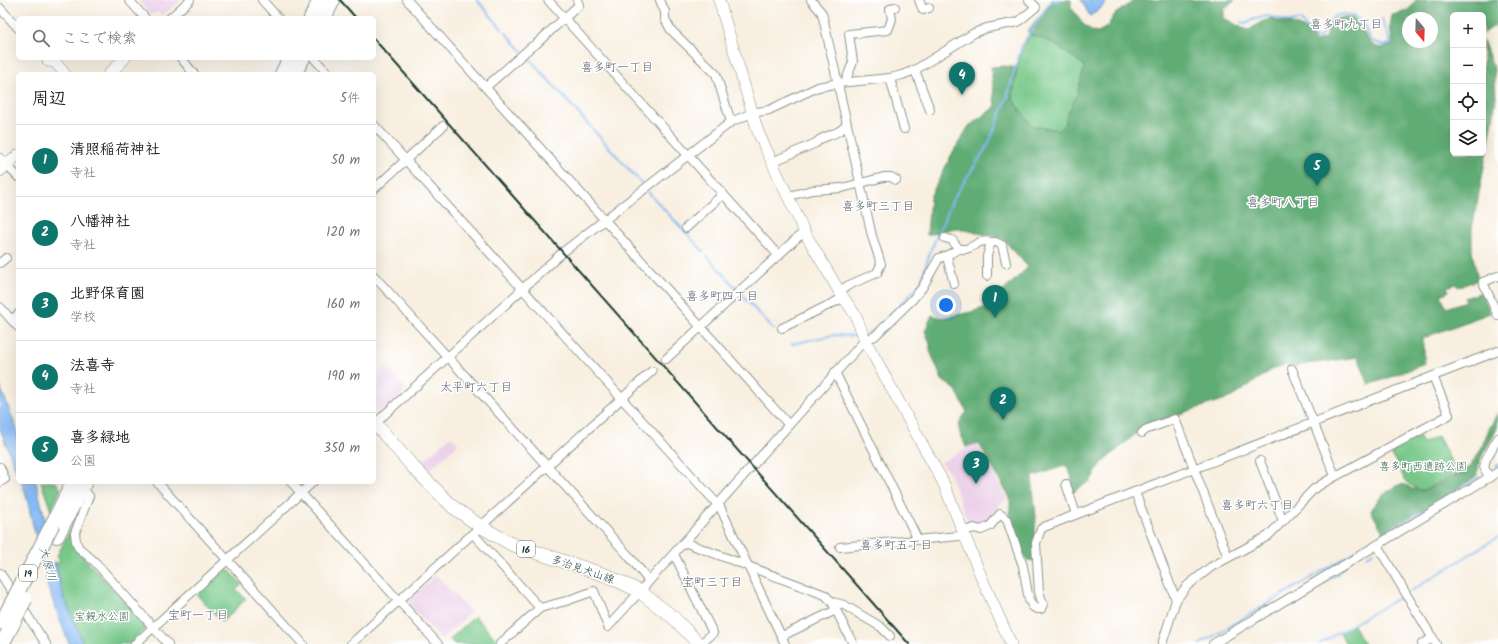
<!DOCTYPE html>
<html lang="ja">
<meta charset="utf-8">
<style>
:root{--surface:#fff;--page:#f6f6f6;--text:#202124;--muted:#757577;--line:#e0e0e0;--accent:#0f766e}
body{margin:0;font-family:Kalam,"Klee One",sans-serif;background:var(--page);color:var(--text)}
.controls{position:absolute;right:12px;top:12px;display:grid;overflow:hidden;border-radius:6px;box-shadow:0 4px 16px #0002}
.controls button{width:36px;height:36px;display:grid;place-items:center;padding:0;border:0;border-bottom:1px solid var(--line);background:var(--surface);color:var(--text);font:20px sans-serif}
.compass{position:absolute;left:1402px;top:12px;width:36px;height:36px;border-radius:50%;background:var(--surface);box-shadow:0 4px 16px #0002;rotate:161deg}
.you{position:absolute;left:946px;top:305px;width:14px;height:14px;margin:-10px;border:3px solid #fff;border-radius:50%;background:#1a73e8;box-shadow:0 0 0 6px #1a73e833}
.badge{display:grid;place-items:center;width:26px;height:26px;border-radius:50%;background:var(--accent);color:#fff;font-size:13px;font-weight:700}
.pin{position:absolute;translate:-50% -33px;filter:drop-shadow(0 1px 2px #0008)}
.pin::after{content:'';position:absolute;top:21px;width:14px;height:12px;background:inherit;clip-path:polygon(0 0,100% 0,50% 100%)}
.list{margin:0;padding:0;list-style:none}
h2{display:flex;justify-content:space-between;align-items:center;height:52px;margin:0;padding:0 16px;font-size:17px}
h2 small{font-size:13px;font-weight:400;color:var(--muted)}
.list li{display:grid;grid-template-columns:26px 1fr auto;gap:12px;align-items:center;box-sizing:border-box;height:72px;padding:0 16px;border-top:1px solid var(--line)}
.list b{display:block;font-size:15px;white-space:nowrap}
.list p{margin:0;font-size:13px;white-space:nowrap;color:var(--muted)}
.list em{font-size:13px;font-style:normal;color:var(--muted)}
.icon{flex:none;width:22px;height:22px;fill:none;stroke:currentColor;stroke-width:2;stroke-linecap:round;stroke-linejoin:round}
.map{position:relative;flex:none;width:1498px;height:644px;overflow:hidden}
.search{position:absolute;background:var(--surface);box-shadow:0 4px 16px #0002;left:16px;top:16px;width:360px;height:44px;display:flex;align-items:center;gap:10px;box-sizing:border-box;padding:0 14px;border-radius:6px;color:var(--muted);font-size:15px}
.panel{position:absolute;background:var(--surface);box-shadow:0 4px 16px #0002;left:16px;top:72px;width:360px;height:412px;border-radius:6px}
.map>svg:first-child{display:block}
.built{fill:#ecd1ea}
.green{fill:#76c788;stroke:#4a825e}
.forest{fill:#60ac74;stroke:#407454;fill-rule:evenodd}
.water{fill:#86baf4;stroke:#527c94}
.pier{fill:#f8efe0}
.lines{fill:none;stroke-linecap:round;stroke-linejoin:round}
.stream{stroke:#86baf4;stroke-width:2}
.minor-casing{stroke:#8c968a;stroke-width:10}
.tertiary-casing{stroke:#8c968a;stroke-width:12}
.primary-casing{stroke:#8c968a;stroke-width:14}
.trunk-casing{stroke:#8c968a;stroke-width:16}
.minor{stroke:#fff;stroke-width:8}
.tertiary{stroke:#fff;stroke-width:11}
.primary{stroke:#fff;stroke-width:13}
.trunk{stroke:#fff;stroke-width:14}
.rail{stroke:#1f3d34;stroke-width:2}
.trunk-bridge-casing{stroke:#8c968a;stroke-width:16;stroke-linecap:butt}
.trunk-bridge{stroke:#fff;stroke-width:14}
.labels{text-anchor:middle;stroke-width:3;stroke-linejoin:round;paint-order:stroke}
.shield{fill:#fff;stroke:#627771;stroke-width:1}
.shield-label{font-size:10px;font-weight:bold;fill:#1f3d34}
.park-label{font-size:11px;fill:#39664d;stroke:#fff}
.street-label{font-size:11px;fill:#1f3d34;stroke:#fff}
.neighbourhood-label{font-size:12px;fill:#5d626e;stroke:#fff}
.water-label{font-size:12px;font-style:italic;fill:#3e626e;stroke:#fff}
</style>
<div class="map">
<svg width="1498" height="644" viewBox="0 0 1498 644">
<rect width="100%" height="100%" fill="#fff"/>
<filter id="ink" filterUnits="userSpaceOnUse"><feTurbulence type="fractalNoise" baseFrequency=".025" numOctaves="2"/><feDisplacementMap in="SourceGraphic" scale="8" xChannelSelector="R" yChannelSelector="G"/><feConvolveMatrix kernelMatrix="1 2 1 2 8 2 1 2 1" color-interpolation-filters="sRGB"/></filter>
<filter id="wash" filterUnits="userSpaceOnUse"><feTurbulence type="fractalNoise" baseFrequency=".012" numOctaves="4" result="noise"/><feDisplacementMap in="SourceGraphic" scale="16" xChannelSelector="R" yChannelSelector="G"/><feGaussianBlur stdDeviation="0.9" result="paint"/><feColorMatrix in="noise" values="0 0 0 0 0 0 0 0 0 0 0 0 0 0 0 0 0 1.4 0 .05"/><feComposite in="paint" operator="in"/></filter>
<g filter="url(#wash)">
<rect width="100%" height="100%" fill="#f8efe0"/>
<g class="built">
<polygon points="138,0 182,0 163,15 158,12 152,14 150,14"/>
<polygon points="385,366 407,390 383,410 376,409 374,407 374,383 381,377 377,373"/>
<polygon points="451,436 458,444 430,469 423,461"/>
<polygon points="974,444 977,444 1007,499 1000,503 1000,504 989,523 983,526 971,525 967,519 948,470 940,463"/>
<polygon points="436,575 471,612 441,639 409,604 410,599"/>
</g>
<g class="green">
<path d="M1030 34 1049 41 1083 64 1084 68 1077 95 1067 115 1065 124 1059 130 1032 126 1012 98C1015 76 1018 54 1030 34Z"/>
<polygon points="1419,436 1423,443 1438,436 1457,473 1423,490 1415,488 1406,482 1390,451"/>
<polygon points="41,482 56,482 61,489 51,511"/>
<polygon points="85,500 74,547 145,623 145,630 130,644 83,644 70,611 64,599 56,564 60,561 57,556"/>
<polygon points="227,568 242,584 236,589 246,599 222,622 197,595"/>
<polygon points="475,616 498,641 495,644 454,644 450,639"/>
<polygon points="1353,625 1364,644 1346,644 1340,633"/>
</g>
<g class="forest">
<path d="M1051 0H1071V7L1082 23 1091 31 1098 32 1107 27 1115 14 1135 0H1235L1224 10V18L1244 29 1249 30 1261 22 1270 19 1295 25 1305 29 1316 42 1325 38C1331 21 1335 15 1353 18 1367 29 1368 58 1393 44L1390 27 1392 15C1405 12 1409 12 1416 0H1498V23L1483 34V15H1453V153H1483V40L1494 69 1496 96 1493 120 1472 229V251L1478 280 1458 287 1456 284 1447 287 1448 292 1441 295 1446 308 1466 301 1465 298 1482 292 1490 313 1423 338 1425 364 1369 385 1358 357 1294 366 1284 365 1273 369 1232 397 1146 425 1103 462 1090 481 1072 493 1069 483 1072 478 1067 465 1032 477 1036 517 1035 531 1036 561 1026 560 1010 515V498L979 444H974L966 447C959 430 954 427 967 412L956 390 942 380 930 351V343L925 331 932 315 942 318 971 312 987 307 1028 267 1002 238 955 228 927 235 930 197 953 152 969 126 995 107 991 67 1005 66 1017 68 1012 98 1032 126 1059 130 1065 124 1067 115 1077 95 1084 68 1083 64 1049 41 1031 35 1028 32 1050 3ZM1408 18H1432V42H1408Z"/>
<path d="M1498 412C1498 417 1498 424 1497 428 1491 443 1476 459 1478 475L1448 495 1383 532 1371 511C1377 498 1387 491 1401 484L1408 486 1412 489 1423 491 1467 470 1480 451 1489 429Z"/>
</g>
<g class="water">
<polygon points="1081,0 1108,0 1099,10 1090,16"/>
<polygon points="0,386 18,432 18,475 0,429"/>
<polygon points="21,482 36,482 64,599 70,611 83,644 69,644 48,588 25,491"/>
</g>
<polygon class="pier" points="47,518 56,557 44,581 35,541"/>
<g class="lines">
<g class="stream">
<polyline points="477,0 502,29"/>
<path d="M1241 22 1245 23 1255 19 1267 16 1292 22 1300 20 1315 38H1319C1324 32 1327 25 1332 19 1335 15 1341 14 1346 14 1361 15 1365 28 1371 40L1384 46 1391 43 1382 19"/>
<polyline points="506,33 522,51"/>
<polyline points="526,55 642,184"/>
<polyline points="648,192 703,251"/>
<polyline points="707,256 737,289"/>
<polyline points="741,294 774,330"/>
<polyline points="867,333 875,331 920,284 922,279 930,252 953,199 988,145 1007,98 1022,45 1050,2 1060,0"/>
<polyline points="792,344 834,335 857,336"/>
<polyline points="1496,466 1498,465"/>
<polyline points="1366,557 1373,552"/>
<polyline points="1409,592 1498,537"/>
<polyline points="1301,597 1339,573"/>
<polyline points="1248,628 1261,620"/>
<polyline points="1200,644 1480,477"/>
<polyline points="1319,644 1404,595"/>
</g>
</g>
</g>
<g filter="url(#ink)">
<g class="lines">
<defs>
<g id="minor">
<polyline points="129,0 145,18"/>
<polyline points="262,0 278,18"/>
<polyline points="407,0 788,424"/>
<polyline points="548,0 779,256"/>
<polyline points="660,0 665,12 665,19 671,30 716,74 731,122"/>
<polyline points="811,0 822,13 872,236 881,264 877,273 849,285 839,291"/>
<polyline points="919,0 923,10 929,8"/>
<polyline points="0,8 18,28"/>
<polyline points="170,18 190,0"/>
<polyline points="181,58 194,74"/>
<polyline points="314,58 328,74"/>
<polyline points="915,70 930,110"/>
<polyline points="890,78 904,129"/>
<polyline points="846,82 846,80 853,62 849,34 888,30 892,19 890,9 895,7"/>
<polyline points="486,87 531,47 536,44 579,5 577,0"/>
<polyline points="374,125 720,507 785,644"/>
<polyline points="0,158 18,177"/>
<path d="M772 162 816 143C821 136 832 136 839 131 842 130 843 127 847 125"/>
<polyline points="374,189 443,126"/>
<polyline points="789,196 812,190 842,188 884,177 891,177 896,180"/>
<polyline points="686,228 723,194"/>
<polyline points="945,238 952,240 959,249"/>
<polyline points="991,242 996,242 1002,245 1006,263"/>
<polyline points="947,257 954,284"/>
<polyline points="0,263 6,258"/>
<polyline points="374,276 628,555 649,581"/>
<polyline points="1498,276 1483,282 1498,316"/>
<polyline points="0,307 18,327"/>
<polyline points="12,320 18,314"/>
<polyline points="782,328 843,298"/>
<polyline points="666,359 798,237 805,233"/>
<polyline points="1292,369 1335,476"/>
<polyline points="835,372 918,540"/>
<polyline points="374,426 383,416 563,252 731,122 752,113 769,110 818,87 839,83 890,78 902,75 915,70 974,33 987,28 1018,22 1036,7 1029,0"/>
<polyline points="1142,433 1145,430 1175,419 1228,557"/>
<polyline points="1260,461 1283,521"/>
<polyline points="0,467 5,479 0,482"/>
<polyline points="1489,478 1484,467 1486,459 1498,438"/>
<polyline points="157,482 303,644"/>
<polyline points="291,482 438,644"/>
<polyline points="1066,484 1076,514"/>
<polyline points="82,487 89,496 75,533 76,541 78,547 96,563 168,644"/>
<polyline points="1135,492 1176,600"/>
<polyline points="472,534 475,536 540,608"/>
<polyline points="684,542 825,595 832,602 853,644"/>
<polyline points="1377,545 1436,644"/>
<polyline points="840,547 959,536 968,530 974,528 981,530 990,526 1000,514 1007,520 1023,566 1029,600 1033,607 1038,609 1041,609 1043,604 1039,592 1036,543 1041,529 1044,527 1498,351"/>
<polyline points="674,554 713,633 701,644"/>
<polyline points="0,573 46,644"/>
<polyline points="832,602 844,605 881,627 890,636"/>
<polyline points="782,636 836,610"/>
<polyline points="135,644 313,482"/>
<polyline points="351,644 652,371"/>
<path d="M500 644 540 608 566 601 594 591 608 627 865 340 875 336 912 300 922 288 939 258C950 256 952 251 960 249 962 249 964 249 966 249 977 246 978 239 991 242L987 256V276"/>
<polyline points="1162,644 1176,600 1187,586 1211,567 1268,536 1314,489 1325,482 1449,415 1433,376"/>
<polyline points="1213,644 1498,472"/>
<polyline points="1422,644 1433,638"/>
</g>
<g id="tertiary">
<polyline points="719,0 758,132 805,233 839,291 856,316 865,340 943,482 983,581 1011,644"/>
<polyline points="48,61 55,62 65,74"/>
<polyline points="109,74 125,58"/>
<polyline points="0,171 18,155"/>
</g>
<polyline id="primary" points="374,422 413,467 453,507 480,526 511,544 608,576 639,591 674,618 699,644"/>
<g id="trunk">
<polyline points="311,18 320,0"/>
<polyline points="324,18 333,0"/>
<polyline points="282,74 290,58"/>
<polyline points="294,74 303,58"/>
<polyline points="53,523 73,482"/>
<polyline points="57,536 85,482"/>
<polyline points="2,644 11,627"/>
</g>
</defs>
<use href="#minor" class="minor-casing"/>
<use href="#tertiary" class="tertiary-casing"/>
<use href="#primary" class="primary-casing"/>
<use href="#trunk" class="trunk-casing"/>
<use href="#minor" class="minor"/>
<use href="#tertiary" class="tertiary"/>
<use href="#primary" class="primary"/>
<use href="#trunk" class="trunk"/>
<g class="rail">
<polyline points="340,0 356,18"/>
<polyline points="374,39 909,644"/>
</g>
<defs>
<g id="trunk-bridge">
<polyline points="2,622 53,523"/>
<polyline points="11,627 25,599"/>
</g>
</defs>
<use href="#trunk-bridge" class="trunk-bridge-casing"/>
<use href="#trunk-bridge" class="trunk-bridge"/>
</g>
</g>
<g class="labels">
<g class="shield">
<rect x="517" y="541" width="18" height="16" rx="3"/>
<rect x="19" y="565" width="18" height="16" rx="3"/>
</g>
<g class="shield-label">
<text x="526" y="553">16</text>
<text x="28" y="577">19</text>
</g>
<g class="park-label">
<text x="1423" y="470">喜多町西遺跡公園</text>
<text x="102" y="620">宝親水公園</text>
</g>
<g class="street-label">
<text transform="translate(583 569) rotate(19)" y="4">多治見犬山線</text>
</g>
<g class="neighbourhood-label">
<text x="1346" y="28">喜多町九丁目</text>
<text x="617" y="71">喜多町一丁目</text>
<text x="1283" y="206">喜多町八丁目</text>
<text x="878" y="210">喜多町三丁目</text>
<text x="722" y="300">喜多町四丁目</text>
<text x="476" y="391">太平町六丁目</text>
<text x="1257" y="509">喜多町六丁目</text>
<text x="896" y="549">喜多町五丁目</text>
<text x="712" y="586">宝町三丁目</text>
<text x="198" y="619">宝町一丁目</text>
</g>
<g class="water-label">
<text transform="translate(48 564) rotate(75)" y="4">大原川</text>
</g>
</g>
</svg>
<div class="controls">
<button>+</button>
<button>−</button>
<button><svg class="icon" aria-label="locate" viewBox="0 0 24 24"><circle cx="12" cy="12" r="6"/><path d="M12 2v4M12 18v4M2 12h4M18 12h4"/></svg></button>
<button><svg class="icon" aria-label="layers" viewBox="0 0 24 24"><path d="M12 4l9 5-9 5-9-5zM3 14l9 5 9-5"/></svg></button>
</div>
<svg class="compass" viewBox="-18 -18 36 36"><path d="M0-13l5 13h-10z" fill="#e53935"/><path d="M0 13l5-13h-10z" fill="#757577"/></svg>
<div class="you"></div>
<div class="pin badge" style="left:995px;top:318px">1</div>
<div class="pin badge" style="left:1003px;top:420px">2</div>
<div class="pin badge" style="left:976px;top:484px">3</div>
<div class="pin badge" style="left:962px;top:95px">4</div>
<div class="pin badge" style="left:1317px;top:186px">5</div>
<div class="search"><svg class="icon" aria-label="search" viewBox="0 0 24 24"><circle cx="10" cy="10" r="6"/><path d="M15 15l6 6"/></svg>ここで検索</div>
<section class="panel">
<h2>周辺<small>5件</small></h2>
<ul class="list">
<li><span class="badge">1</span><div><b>清照稲荷神社</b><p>寺社</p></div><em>50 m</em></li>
<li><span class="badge">2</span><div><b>八幡神社</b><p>寺社</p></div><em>120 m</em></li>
<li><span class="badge">3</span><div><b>北野保育園</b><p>学校</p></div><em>160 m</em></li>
<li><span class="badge">4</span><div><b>法喜寺</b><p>寺社</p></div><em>190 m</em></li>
<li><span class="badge">5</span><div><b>喜多緑地</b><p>公園</p></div><em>350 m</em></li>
</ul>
</section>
</div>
